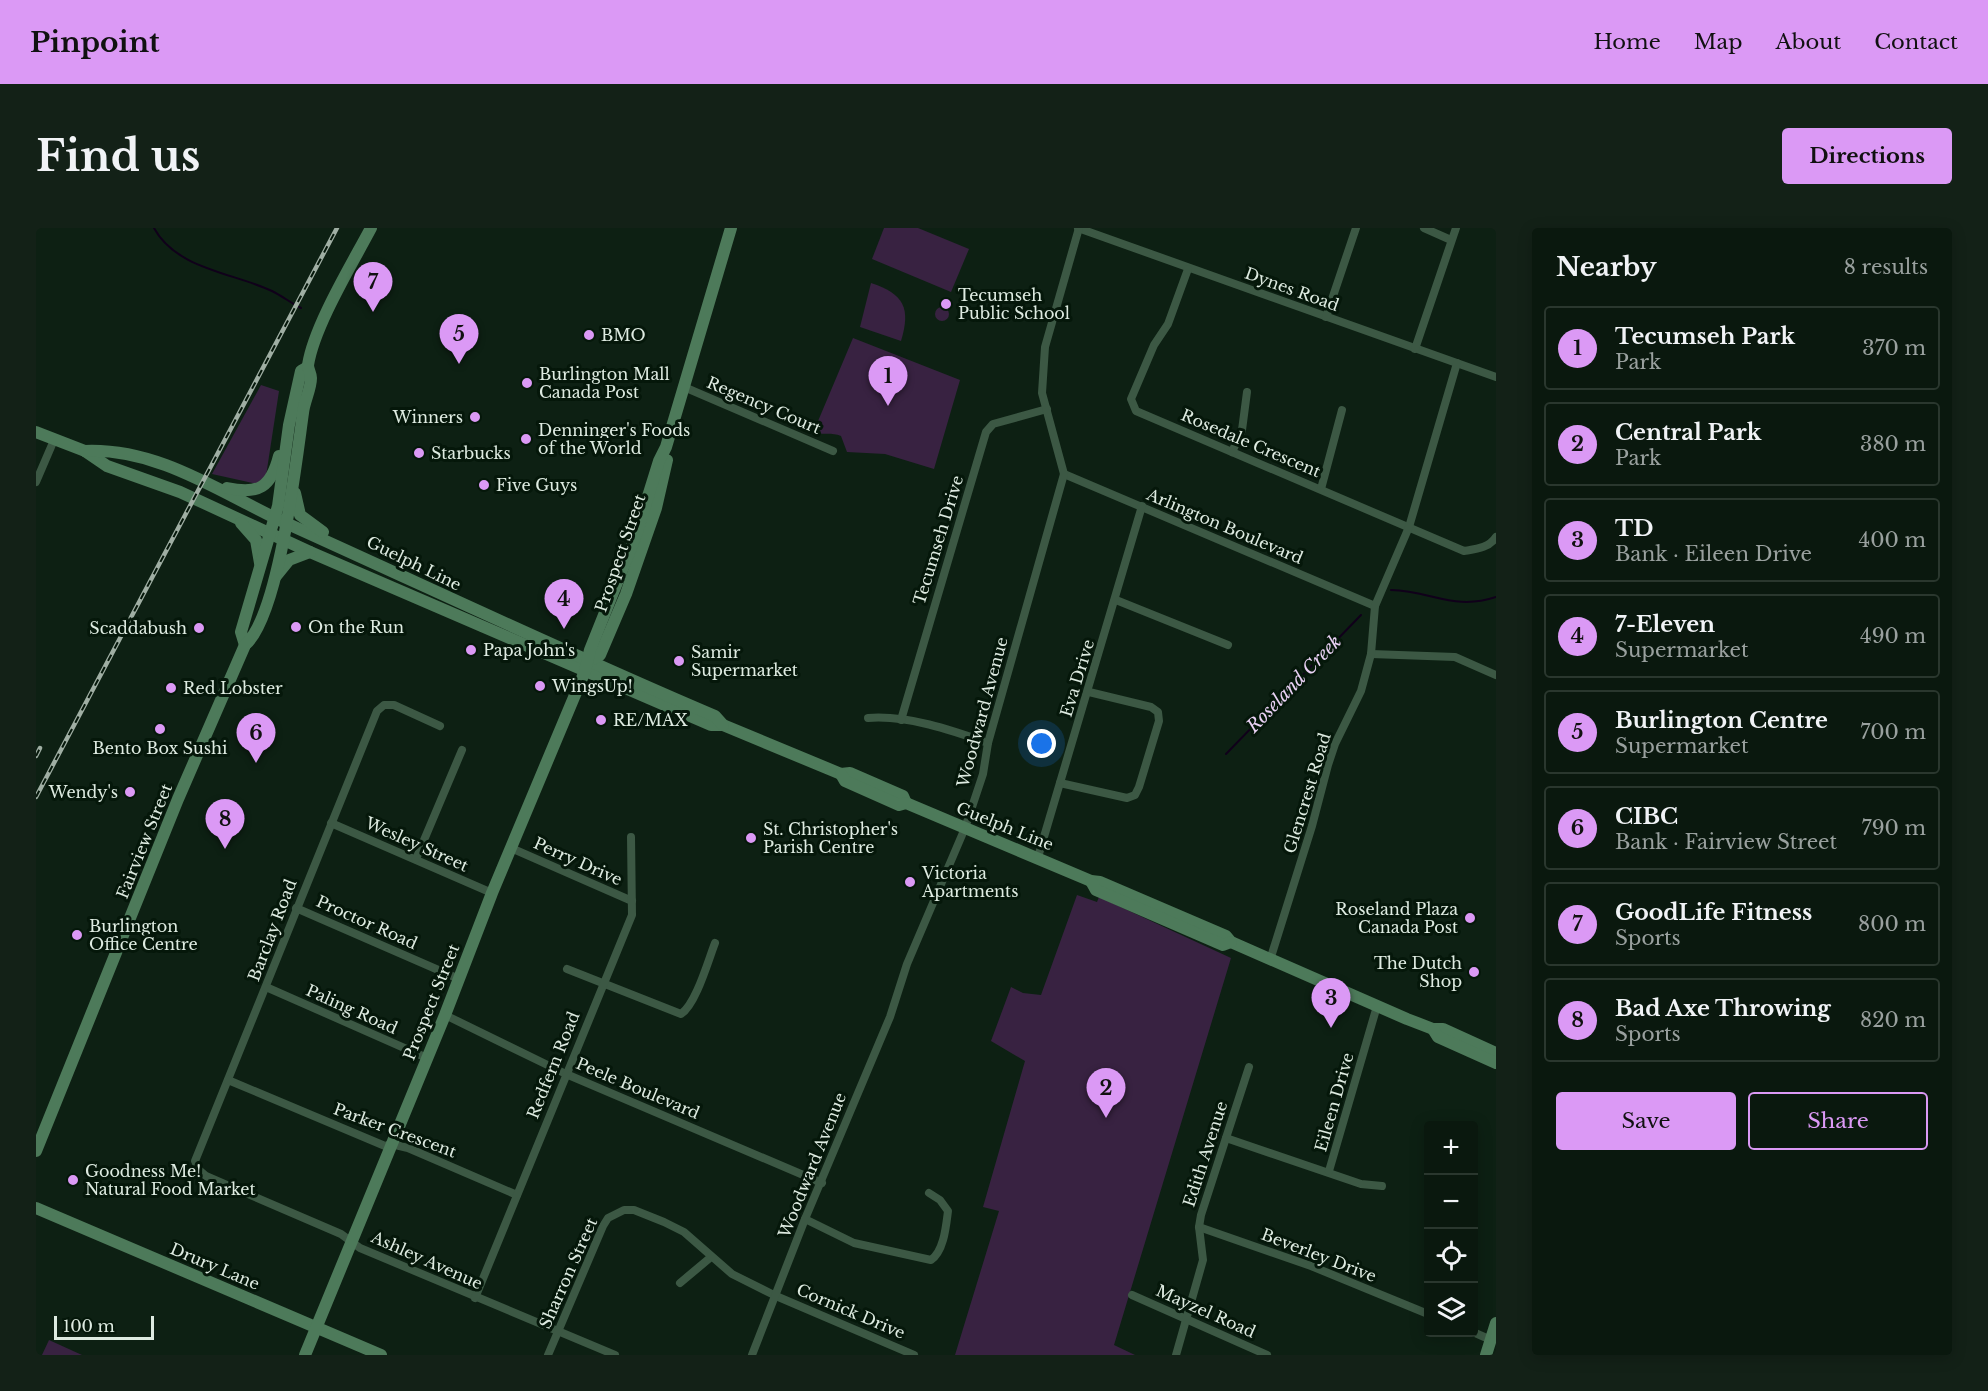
<!DOCTYPE html>
<meta charset="utf-8">
<style>
:root{--surface:#0a180e;--page:#132117;--text:#f1f3f6;--muted:#99a09e;--line:#2a372e;--accent:#db99f5}
body{margin:0;font-family:"Libre Baskerville",serif;background:var(--page);color:var(--text)}
.controls{position:absolute;right:18px;bottom:18px;display:grid;overflow:hidden;border-radius:6px;box-shadow:0 3px 15px #0003}
.controls button{width:54px;height:54px;display:grid;place-items:center;padding:0;border:0;border-bottom:2px solid var(--line);background:var(--surface);color:var(--text);font:30px sans-serif}
.scale{position:absolute;left:18px;bottom:15px;width:100px;box-sizing:border-box;padding-left:6px;border:3px solid #deebe1;border-top:0;font-size:16px;line-height:21px;white-space:nowrap;color:#deebe1;-webkit-text-stroke:4px #05170a;paint-order:stroke}
.you{position:absolute;left:1006px;top:516px;width:21px;height:21px;margin:-15px;border:4px solid #fff;border-radius:50%;background:#1a73e8;box-shadow:0 0 0 9px #1a73e833}
.badge{display:grid;place-items:center;width:39px;height:39px;border-radius:50%;background:var(--accent);color:#111;font-size:20px;font-weight:700}
.pin{position:absolute;translate:-50% -50px;filter:drop-shadow(0 2px 3px #0008)}
.pin::after{content:'';position:absolute;top:32px;width:21px;height:18px;background:inherit;clip-path:polygon(0 0,100% 0,50% 100%)}
.list{margin:0;padding:0;list-style:none}
h2{display:flex;justify-content:space-between;align-items:center;height:78px;margin:0;padding:0 24px;font-size:26px}
h2 small{font-size:20px;font-weight:400;color:var(--muted)}
.list li{display:grid;grid-template-columns:39px 1fr auto;gap:18px;align-items:center;box-sizing:border-box;height:84px;margin:0 12px 12px;padding:0 12px;border:2px solid var(--line);border-radius:6px}
.list b{display:block;font-size:22px;white-space:nowrap}
.list p{margin:0;font-size:20px;white-space:nowrap;color:var(--muted)}
.list em{font-size:20px;font-style:normal;color:var(--muted)}
.actions{display:flex;gap:12px;padding:18px 24px}
.actions a{flex:1;padding:14px 0;border:2px solid var(--accent);border-radius:6px;text-align:center;font-size:21px;color:var(--accent)}
.actions .main{background:var(--accent);color:#111}
.icon{flex:none;width:33px;height:33px;fill:none;stroke:currentColor;stroke-width:2;stroke-linecap:round;stroke-linejoin:round}
.map{position:relative;flex:none;width:1460px;height:1127px;overflow:hidden;border-radius:6px}
header{display:flex;align-items:center;gap:36px;box-sizing:border-box;height:84px;padding:0 30px;background:var(--accent);color:#111}
header strong{font-size:28px}
nav{display:flex;gap:33px;margin-inline-start:auto;font-size:21px}
.intro{display:flex;align-items:center;justify-content:space-between;box-sizing:border-box;height:144px;padding:0 36px}
h1{margin:0;font-size:42px}
.button{padding:15px 27px;border-radius:6px;background:var(--accent);color:#111;font-size:21px;font-weight:700}
main{display:flex;gap:36px;padding:0 36px}
aside{flex:1;background:var(--surface);border-radius:6px;box-shadow:0 3px 15px #0003}
.map>svg:first-child{display:block}
.green{fill:#382241}
.lines{fill:none;stroke-linecap:round;stroke-linejoin:round}
.stream{stroke:#10001a;stroke-width:2}
.street{stroke:#3c5844;stroke-width:8}
.secondary{stroke:#4d7a5a;stroke-width:12}
.rail-casing{stroke:#9faea3;stroke-width:4.5}
.rail{stroke:#05170a;stroke-width:2;stroke-dasharray:7;stroke-linecap:butt}
.poi-dot{fill:#db99f5;stroke:#05170a;stroke-width:2}
.labels{text-anchor:middle;stroke-width:6;stroke-linejoin:round;paint-order:stroke}
.street-label{font-size:16px;fill:#deebe1;stroke:#05170a}
.poi-label{font-size:16px;fill:#deebe1;stroke:#05170a;text-anchor:start}
.water-label{font-size:18px;font-style:italic;fill:#ead2f5;stroke:#05170a}
</style>
<header>
<strong>Pinpoint</strong>
<nav><a>Home</a><a>Map</a><a>About</a><a>Contact</a></nav>
</header>
<div class="intro"><h1>Find us</h1><a class="button">Directions</a></div>
<main>
<div class="map">
<svg width="1460" height="1127" viewBox="0 0 1460 1127">
<rect width="100%" height="100%" fill="#0d2013"/>
<g class="green">
<polygon points="848,0 882,0 933,21 915,64 836,31"/>
<path d="M835 55C868 66 875 80 865 113L824 99Z"/>
<circle cx="906" cy="86" r="7"/>
<path d="M817 110 924 152 898 241 849 226 811 224 805 208C796 204 787 207 777 205Z"/>
<polygon points="225,157 243,163 230,248 221,256 176,246"/>
<polygon points="1041,667 1061,674 1063,669 1195,730 1078,1117 1099,1127 919,1127 963,983 947,979 989,833 955,813 975,759 987,765 1005,767"/>
<polygon points="13,1112 46,1127 6,1127"/>
</g>
<g class="lines">
<g class="stream">
<path d="M118 0C140 41 198 45 236 63 246 68 255 75 265 80"/>
<path d="M1355 362C1396 363 1418 383 1460 369"/>
<polyline points="1190,526 1325,387"/>
</g>
<g class="street">
<polyline points="1042,0 1460,149"/>
<polyline points="1388,0 1415,12"/>
<path d="M1152 41 1132 96 1118 117 1095 171 1100 183 1428 323C1440 321 1453 320 1460 309"/>
<polyline points="1290,89 1320,0"/>
<polyline points="1379,121 1420,0"/>
<polyline points="648,159 797,223"/>
<polyline points="1196,224 1206,202 1211,164"/>
<polyline points="1028,246 1339,378"/>
<polyline points="0,254 18,212"/>
<polyline points="1285,261 1306,182"/>
<polyline points="1080,372 1192,417"/>
<polyline points="1335,426 1419,429 1460,447"/>
<path d="M832 490C872 487 915 502 952 515"/>
<polyline points="865,492 950,204 957,196 1011,181"/>
<polyline points="404,498 358,477 348,477 341,483 159,933 163,942 170,948 305,1006 324,1020 579,1127"/>
<polyline points="1024,555 1091,570 1099,567 1103,559 1123,493 1122,484 1115,479 1053,464"/>
<polyline points="295,595 456,665"/>
<polyline points="475,620 596,673"/>
<polyline points="1002,629 1106,278"/>
<polyline points="380,631 426,522"/>
<polyline points="260,680 423,751"/>
<polyline points="1234,732 1276,598 1292,537 1299,516 1325,463 1335,426 1339,378 1373,299 1421,135"/>
<path d="M531 741 645 786C660 776 672 733 679 715"/>
<polyline points="230,759 391,830"/>
<polyline points="409,787 530,846 786,955"/>
<polyline points="192,852 349,918 355,916 372,920 481,967"/>
<polyline points="1190,910 1325,956 1346,958"/>
<polyline points="1293,943 1341,778"/>
<path d="M769 991 818 1015 895 1032C908 1023 910 998 912 983L904 972 893 965"/>
<polyline points="1163,999 1275,1038 1392,1086"/>
<polyline points="644,1055 675,1029"/>
<polyline points="1096,1067 1231,1127"/>
<polyline points="439,1070 596,687 595,609"/>
<polyline points="1437,1104 1455,1112"/>
<polyline points="512,1127 567,998 572,990 588,982 598,982 628,994 648,1004 696,1046 740,1068 878,1127"/>
<polyline points="716,1127 769,991 854,789 871,736 929,600 947,546 952,515 1028,246 1006,165 1009,119 1043,0"/>
<polyline points="1140,1127 1167,1032 1163,999 1165,987 1213,839"/>
</g>
<g class="secondary">
<polyline points="0,204 49,223 71,238 144,264 274,324 675,497 687,497 805,546 814,545 867,568 870,575"/>
<path d="M49 223C125 220 186 266 252 296 394 360 535 427 679 488L687 497"/>
<path d="M191 260C223 267 235 259 243 228"/>
<polyline points="259,265 264,287 287,304"/>
<polyline points="205,295 220,312 224,335"/>
<polyline points="240,348 253,332 274,324"/>
<polyline points="209,417 205,404 242,278 253,197 265,143 272,139"/>
<polyline points="552,434 564,427 590,366 620,280 631,232"/>
<polyline points="805,546 809,553 863,577 870,575 1055,653 1064,654 1190,708 1195,714 1371,791 1397,801 1407,801 1460,825"/>
<polyline points="1055,653 1060,662 1187,717 1195,714"/>
<polyline points="1397,801 1402,809 1460,835"/>
<path d="M0 923 142 571 209 417C243 388 260 234 267 185 268 174 275 161 275 150 275 145 272 142 272 137 278 98 316 36 335 0"/>
<polyline points="0,980 345,1127"/>
<polyline points="269,1127 409,787 456,665 549,443 554,422 600,307 623,233 630,219 695,0"/>
<polyline points="1450,1127 1460,1095"/>
</g>
<defs>
<g id="rail">
<polyline points="0,528 4,520"/>
<polyline points="0,569 301,0"/>
</g>
</defs>
<use href="#rail" class="rail-casing"/>
<use href="#rail" class="rail"/>
</g>
<g class="poi-dot">
<circle cx="910" cy="76" r="6"/>
<circle cx="553" cy="107" r="6"/>
<circle cx="491" cy="155" r="6"/>
<circle cx="439" cy="189" r="6"/>
<circle cx="490" cy="211" r="6"/>
<circle cx="383" cy="225" r="6"/>
<circle cx="448" cy="257" r="6"/>
<circle cx="260" cy="399" r="6"/>
<circle cx="163" cy="400" r="6"/>
<circle cx="435" cy="422" r="6"/>
<circle cx="643" cy="433" r="6"/>
<circle cx="504" cy="458" r="6"/>
<circle cx="135" cy="460" r="6"/>
<circle cx="565" cy="492" r="6"/>
<circle cx="124" cy="501" r="6"/>
<circle cx="94" cy="564" r="6"/>
<circle cx="715" cy="610" r="6"/>
<circle cx="874" cy="654" r="6"/>
<circle cx="1434" cy="690" r="6"/>
<circle cx="41" cy="707" r="6"/>
<circle cx="1438" cy="744" r="6"/>
<circle cx="37" cy="952" r="6"/>
</g>
<g class="labels">
<g class="street-label">
<text transform="translate(1256 61) rotate(20)" y="6">Dynes Road</text>
<text transform="translate(728 177) rotate(23)" y="6">Regency Court</text>
<text transform="translate(1215 215) rotate(23)" y="6">Rosedale Crescent</text>
<text transform="translate(1189 298) rotate(23)" y="6">Arlington Boulevard</text>
<text transform="translate(902 312) rotate(-73)" y="6">Tecumseh Drive</text>
<text transform="translate(584 325) rotate(-71)" y="6">Prospect Street</text>
<text transform="translate(378 335) rotate(26)" y="6">Guelph Line</text>
<text transform="translate(1041 450) rotate(-73)" y="6">Eva Drive</text>
<text transform="translate(946 484) rotate(-75)" y="6">Woodward Avenue</text>
<text transform="translate(1271 565) rotate(-73)" y="6">Glencrest Road</text>
<text transform="translate(969 598) rotate(22)" y="6">Guelph Line</text>
<text transform="translate(108 613) rotate(-68)" y="6">Fairview Street</text>
<text transform="translate(381 616) rotate(24)" y="6">Wesley Street</text>
<text transform="translate(542 633) rotate(24)" y="6">Perry Drive</text>
<text transform="translate(331 694) rotate(24)" y="6">Proctor Road</text>
<text transform="translate(236 702) rotate(-69)" y="6">Barclay Road</text>
<text transform="translate(395 774) rotate(-68)" y="6">Prospect Street</text>
<text transform="translate(316 781) rotate(24)" y="6">Paling Road</text>
<text transform="translate(517 837) rotate(-68)" y="6">Redfern Road</text>
<text transform="translate(602 860) rotate(23)" y="6">Peele Boulevard</text>
<text transform="translate(1298 874) rotate(-74)" y="6">Eileen Drive</text>
<text transform="translate(359 902) rotate(20)" y="6">Parker Crescent</text>
<text transform="translate(1169 926) rotate(-72)" y="6">Edith Avenue</text>
<text transform="translate(776 937) rotate(-68)" y="6">Woodward Avenue</text>
<text transform="translate(1283 1027) rotate(21)" y="6">Beverley Drive</text>
<text transform="translate(391 1032) rotate(24)" y="6">Ashley Avenue</text>
<text transform="translate(179 1038) rotate(23)" y="6">Drury Lane</text>
<text transform="translate(532 1045) rotate(-66)" y="6">Sharron Street</text>
<text transform="translate(815 1083) rotate(23)" y="6">Cornick Drive</text>
<text transform="translate(1170 1083) rotate(24)" y="6">Mayzel Road</text>
</g>
<g class="poi-label">
<text x="922" y="73">Tecumseh<tspan x="922" dy="18">Public School</tspan></text>
<text x="565" y="113">BMO</text>
<text x="503" y="152">Burlington Mall<tspan x="503" dy="18">Canada Post</tspan></text>
<text x="427" y="195" text-anchor="end">Winners</text>
<text x="502" y="208">Denninger's Foods<tspan x="502" dy="18">of the World</tspan></text>
<text x="395" y="231">Starbucks</text>
<text x="460" y="263">Five Guys</text>
<text x="272" y="405">On the Run</text>
<text x="151" y="406" text-anchor="end">Scaddabush</text>
<text x="447" y="428">Papa John's</text>
<text x="655" y="430">Samir<tspan x="655" dy="18">Supermarket</tspan></text>
<text x="516" y="464">WingsUp!</text>
<text x="147" y="466">Red Lobster</text>
<text x="577" y="498">RE/MAX</text>
<text x="124" y="526" text-anchor="middle">Bento Box Sushi</text>
<text x="82" y="570" text-anchor="end">Wendy's</text>
<text x="727" y="607">St. Christopher's<tspan x="727" dy="18">Parish Centre</tspan></text>
<text x="886" y="651">Victoria<tspan x="886" dy="18">Apartments</tspan></text>
<text x="1422" y="687" text-anchor="end">Roseland Plaza<tspan x="1422" dy="18">Canada Post</tspan></text>
<text x="53" y="704">Burlington<tspan x="53" dy="18">Office Centre</tspan></text>
<text x="1426" y="741" text-anchor="end">The Dutch<tspan x="1426" dy="18">Shop</tspan></text>
<text x="49" y="949">Goodness Me!<tspan x="49" dy="18">Natural Food Market</tspan></text>
</g>
<g class="water-label">
<text transform="translate(1258 456) rotate(-46)" y="6">Roseland Creek</text>
</g>
</g>
</svg>
<div class="controls">
<button>+</button>
<button>−</button>
<button><svg class="icon" aria-label="locate" viewBox="0 0 24 24"><circle cx="12" cy="12" r="6"/><path d="M12 2v4M12 18v4M2 12h4M18 12h4"/></svg></button>
<button><svg class="icon" aria-label="layers" viewBox="0 0 24 24"><path d="M12 4l9 5-9 5-9-5zM3 14l9 5 9-5"/></svg></button>
</div>
<div class="scale">100 m</div>
<div class="you"></div>
<div class="pin badge" style="left:852px;top:178px">1</div>
<div class="pin badge" style="left:1070px;top:890px">2</div>
<div class="pin badge" style="left:1295px;top:800px">3</div>
<div class="pin badge" style="left:528px;top:401px">4</div>
<div class="pin badge" style="left:423px;top:136px">5</div>
<div class="pin badge" style="left:220px;top:535px">6</div>
<div class="pin badge" style="left:337px;top:84px">7</div>
<div class="pin badge" style="left:189px;top:621px">8</div>
</div>
<aside>
<h2>Nearby<small>8 results</small></h2>
<ul class="list">
<li><span class="badge">1</span><div><b>Tecumseh Park</b><p>Park</p></div><em>370 m</em></li>
<li><span class="badge">2</span><div><b>Central Park</b><p>Park</p></div><em>380 m</em></li>
<li><span class="badge">3</span><div><b>TD</b><p>Bank · Eileen Drive</p></div><em>400 m</em></li>
<li><span class="badge">4</span><div><b>7-Eleven</b><p>Supermarket</p></div><em>490 m</em></li>
<li><span class="badge">5</span><div><b>Burlington Centre</b><p>Supermarket</p></div><em>700 m</em></li>
<li><span class="badge">6</span><div><b>CIBC</b><p>Bank · Fairview Street</p></div><em>790 m</em></li>
<li><span class="badge">7</span><div><b>GoodLife Fitness</b><p>Sports</p></div><em>800 m</em></li>
<li><span class="badge">8</span><div><b>Bad Axe Throwing</b><p>Sports</p></div><em>820 m</em></li>
</ul>
<div class="actions"><a class="main">Save</a><a>Share</a></div>
</aside>
</main>
